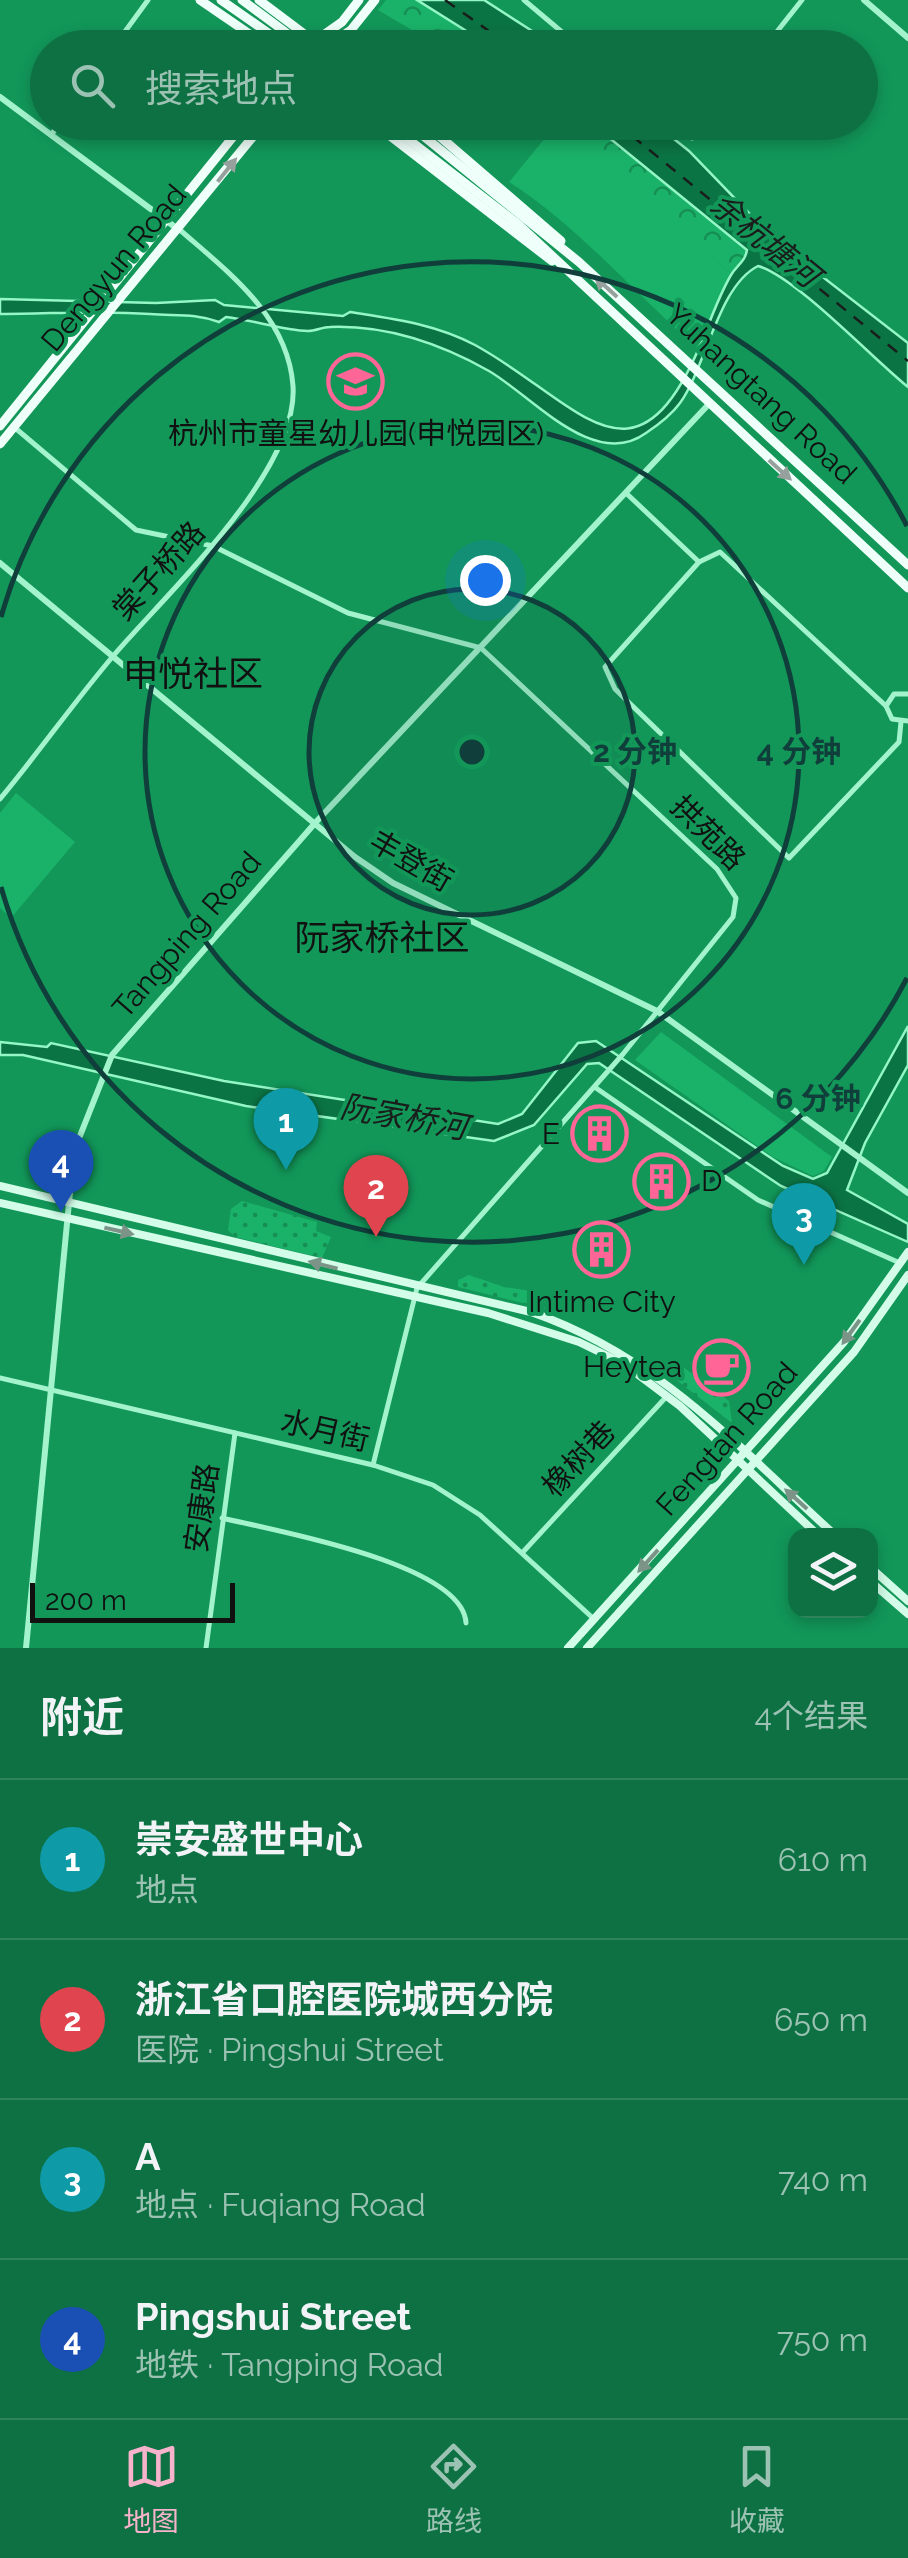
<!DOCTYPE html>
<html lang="zh">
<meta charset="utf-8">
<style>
:root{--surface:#0e7143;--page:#17764a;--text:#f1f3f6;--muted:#9bc2b2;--line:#2e835c;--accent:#f7b3cb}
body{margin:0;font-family:Raleway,"Noto Sans SC",sans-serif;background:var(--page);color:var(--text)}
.controls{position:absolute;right:30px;bottom:30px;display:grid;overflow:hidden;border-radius:20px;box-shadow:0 5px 15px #0003}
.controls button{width:90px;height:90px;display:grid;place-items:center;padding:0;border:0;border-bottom:2px solid var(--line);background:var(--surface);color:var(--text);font:50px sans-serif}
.scale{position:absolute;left:30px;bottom:25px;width:205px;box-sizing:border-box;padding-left:10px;border:5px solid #111;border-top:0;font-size:28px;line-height:35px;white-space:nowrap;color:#111;-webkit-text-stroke:8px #129759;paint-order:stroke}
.you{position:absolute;left:485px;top:580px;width:35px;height:35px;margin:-25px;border:8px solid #fff;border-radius:50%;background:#1a73e8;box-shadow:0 0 0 15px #1a73e833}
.badge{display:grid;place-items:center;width:65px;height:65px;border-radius:50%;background:var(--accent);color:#fff;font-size:32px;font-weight:700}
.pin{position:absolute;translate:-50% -82px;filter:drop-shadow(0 2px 5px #0008)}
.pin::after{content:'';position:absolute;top:52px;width:35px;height:30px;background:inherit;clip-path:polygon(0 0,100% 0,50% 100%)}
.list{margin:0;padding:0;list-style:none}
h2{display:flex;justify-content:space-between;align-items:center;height:130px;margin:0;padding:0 40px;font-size:42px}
h2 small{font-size:32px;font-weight:400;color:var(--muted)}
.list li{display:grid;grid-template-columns:65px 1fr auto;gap:30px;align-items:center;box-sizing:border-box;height:160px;padding:0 40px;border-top:2px solid var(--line)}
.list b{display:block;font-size:38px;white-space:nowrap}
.list p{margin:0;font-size:32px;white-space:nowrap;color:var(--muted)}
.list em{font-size:32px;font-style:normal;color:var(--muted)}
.icon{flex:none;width:55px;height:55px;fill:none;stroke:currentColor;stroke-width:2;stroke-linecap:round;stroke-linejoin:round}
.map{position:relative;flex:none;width:908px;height:1648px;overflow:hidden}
.search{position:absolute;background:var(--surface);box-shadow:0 5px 15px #0003;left:30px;right:30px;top:30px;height:110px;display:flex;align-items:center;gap:25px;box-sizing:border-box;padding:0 35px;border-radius:55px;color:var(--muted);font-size:38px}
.sheet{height:770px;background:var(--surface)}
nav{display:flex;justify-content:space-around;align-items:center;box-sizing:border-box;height:140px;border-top:2px solid var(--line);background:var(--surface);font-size:28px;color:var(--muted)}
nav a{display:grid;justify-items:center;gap:5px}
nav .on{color:var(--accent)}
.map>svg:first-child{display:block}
.grass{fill:url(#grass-dots)}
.forest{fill:url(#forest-crowns)}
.park{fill:#1ab269}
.water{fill:#0b7444;stroke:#95f6c6;stroke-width:2.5}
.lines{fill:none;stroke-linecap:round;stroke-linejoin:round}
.ferry{stroke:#191d1b;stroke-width:2.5;stroke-dasharray:12 10;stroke-linecap:butt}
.primary-tunnel{stroke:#127c4b;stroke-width:9;stroke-dasharray:9 4.5;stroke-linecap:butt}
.minor{stroke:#a3f3cd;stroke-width:5}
.tertiary{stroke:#a3f3cd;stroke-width:6}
.secondary{stroke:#d3fde9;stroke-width:8}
.primary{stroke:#effff9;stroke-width:9}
.oneway{fill:#96a09c}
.oneway2{fill:#7c9388}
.ring{fill:none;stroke:#103e3b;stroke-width:5}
.labels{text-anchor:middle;stroke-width:8;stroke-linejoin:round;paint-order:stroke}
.street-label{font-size:30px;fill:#111;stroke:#129759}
.poi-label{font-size:30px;fill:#111;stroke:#129759}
.water-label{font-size:32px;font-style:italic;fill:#191d1b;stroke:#129759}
.quarter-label{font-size:35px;fill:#111;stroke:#129759}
.centre{fill:#103e3b;stroke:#129759;stroke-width:5}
.ring-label{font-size:30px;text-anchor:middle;font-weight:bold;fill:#103e3b;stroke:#129759;stroke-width:8;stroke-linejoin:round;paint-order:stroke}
</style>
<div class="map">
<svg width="908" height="1648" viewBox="0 0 908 1648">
<defs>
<pattern id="grass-dots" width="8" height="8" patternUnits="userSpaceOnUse" patternTransform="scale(2.5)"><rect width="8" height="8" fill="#1ab269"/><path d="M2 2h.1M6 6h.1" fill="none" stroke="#168f55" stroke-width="1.8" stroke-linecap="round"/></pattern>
<pattern id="forest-crowns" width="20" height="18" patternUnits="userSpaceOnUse" patternTransform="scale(2.5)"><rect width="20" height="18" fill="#1ab269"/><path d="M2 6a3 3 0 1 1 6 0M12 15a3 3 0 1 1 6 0" fill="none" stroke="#168f55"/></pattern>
</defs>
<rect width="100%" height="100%" fill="#129759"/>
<g class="grass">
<polygon points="242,1201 317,1222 316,1231 331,1237 322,1258 235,1237 228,1230 231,1209"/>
<polygon points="469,1275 504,1287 551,1294 555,1311 458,1287 458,1280"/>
<polygon points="664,1360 675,1367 679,1364 729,1401 732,1423 657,1365"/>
</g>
<g class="forest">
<polygon points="386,0 417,0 492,47 441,47 378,10"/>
<polygon points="550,123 591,123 747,250 746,259 732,274"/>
</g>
<g class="park">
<path d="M555 126 732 274 699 349C635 295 580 227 509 182Z"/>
<polygon points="16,793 75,842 11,918 0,908 0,813"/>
<polygon points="661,1032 832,1157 824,1171 813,1176 773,1157 635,1060"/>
</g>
<g class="water">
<polygon points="417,0 484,0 557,47 492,47"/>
<path d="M591 123H654L689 151 775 240 908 343V387C873 359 795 276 758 266 718 286 706 367 680 403 672 414 658 425 646 433 594 471 532 396 489 371 441 344 386 325 330 327 322 327 316 331 308 331 282 330 253 320 226 317L219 322C195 313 176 316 150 314 99 310 51 314 0 314V299L156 303 215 300 224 305 343 316 350 312C394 319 435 324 475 345 581 403 637 507 706 331 713 313 721 292 731 275 737 265 745 262 747 250Z"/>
<polygon points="908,1026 908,1065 865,1143 847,1190 908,1224 908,1242 781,1186 599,1063 587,1064 534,1125 494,1141 246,1106 23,1055 0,1055 0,1042 47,1047 51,1043 224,1081 498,1124 522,1114 578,1043 596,1041 783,1166 813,1179 827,1173"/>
</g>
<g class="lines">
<g class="ferry">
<polyline points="445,0 513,48"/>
<polyline points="615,122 908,361"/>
</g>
<polyline class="primary-tunnel" points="288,34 305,48"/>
<g class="minor">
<polyline points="524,0 581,48"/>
<polyline points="113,48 148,0"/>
<polyline points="764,48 802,0"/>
<polyline points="672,122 692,138 704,122"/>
<polyline points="52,134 60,122"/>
<polyline points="14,427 136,530 213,546 348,613 481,648 717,869 736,898 733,917 623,1054 417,1288 373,1465"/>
<polyline points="626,493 699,562"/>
<polyline points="908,694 894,694 886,706 892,719 908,721"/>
<polyline points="886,706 720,552 699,562 605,667 615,689 789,858 899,742 901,722"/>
<path d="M0 799C39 752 74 702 114 655 167 593 299 471 293 386 288 316 228 272 180 230"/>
<polyline points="596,1088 758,1200 900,1263"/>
<polyline points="0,1378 373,1465 433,1485 480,1515 595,1620"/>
<path d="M222 1518C271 1530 463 1563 466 1623"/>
<polyline points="523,1552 667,1396"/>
<polyline points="206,1648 235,1433"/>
</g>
<g class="tertiary">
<polyline points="864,0 908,38"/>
<polyline points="0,97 179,230"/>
<polyline points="0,563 355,857 393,883 657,1011 908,1193"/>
<polyline points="26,1648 74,1151 112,1055 316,822 708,405"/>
</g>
<g class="secondary">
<path d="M0 1186 531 1312C659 1356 738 1447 836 1536"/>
<polyline points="0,1203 488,1313 579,1342 624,1364 680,1406 819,1536"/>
<polyline points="870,1567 908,1601"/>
<polyline points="870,1581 908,1614"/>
<polyline points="568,1648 844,1342 908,1252"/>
<polyline points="587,1648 854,1352 908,1275"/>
</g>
<g class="primary">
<polyline points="200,0 270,48"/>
<polyline points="221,0 281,42"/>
<polyline points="242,0 288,34"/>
<polyline points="259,0 323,48"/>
<polyline points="305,48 342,22 359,0"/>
<polyline points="324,48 351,30 375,0"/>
<polyline points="372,122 552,261"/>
<polyline points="386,122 518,224 908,588"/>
<polyline points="406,122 579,262 908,565"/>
<polyline points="423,122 561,241"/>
<polyline points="0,426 245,122"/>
<polyline points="0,444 265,122"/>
</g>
</g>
<defs><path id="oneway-solid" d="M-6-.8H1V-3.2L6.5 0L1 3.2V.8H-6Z" transform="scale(2.5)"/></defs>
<g class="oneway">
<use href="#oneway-solid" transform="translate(227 170) rotate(-51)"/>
<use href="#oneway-solid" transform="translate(606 287) rotate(-138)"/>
<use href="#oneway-solid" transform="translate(780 470) rotate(42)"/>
</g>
<g class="oneway2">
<use href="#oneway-solid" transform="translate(119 1231) rotate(13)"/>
<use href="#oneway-solid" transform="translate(323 1265) rotate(-166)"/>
<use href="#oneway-solid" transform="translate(851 1332) rotate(126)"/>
<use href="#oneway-solid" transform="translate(796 1499) rotate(-138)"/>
<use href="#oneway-solid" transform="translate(648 1561) rotate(132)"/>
</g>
<circle cx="472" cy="752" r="163" fill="#103e3b" fill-opacity=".12"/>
<g class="ring">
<circle cx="472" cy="752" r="163"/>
<circle cx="472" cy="752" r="327"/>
<path d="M907 978A490 490 0 0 1 1 887M1 617A490 490 0 0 1 907 526"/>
</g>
<defs>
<symbol id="school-ring" viewBox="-11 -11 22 22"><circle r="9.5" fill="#129759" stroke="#ff6596" stroke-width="1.5"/><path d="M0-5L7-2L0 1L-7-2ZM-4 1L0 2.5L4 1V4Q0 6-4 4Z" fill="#ff6596"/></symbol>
<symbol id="building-ring" viewBox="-11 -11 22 22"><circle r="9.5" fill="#129759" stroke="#ff6596" stroke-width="1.5"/><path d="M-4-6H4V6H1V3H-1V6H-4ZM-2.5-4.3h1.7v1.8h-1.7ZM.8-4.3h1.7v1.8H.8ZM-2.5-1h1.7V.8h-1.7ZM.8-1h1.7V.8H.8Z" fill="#ff6596"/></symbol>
<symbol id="cafe-ring" viewBox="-11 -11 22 22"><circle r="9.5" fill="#129759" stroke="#ff6596" stroke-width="1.5"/><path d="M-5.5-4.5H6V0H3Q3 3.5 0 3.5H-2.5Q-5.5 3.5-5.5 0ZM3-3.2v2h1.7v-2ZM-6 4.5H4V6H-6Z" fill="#ff6596"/></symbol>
</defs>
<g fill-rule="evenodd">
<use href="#school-ring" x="324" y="350" width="63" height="63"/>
<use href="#building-ring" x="568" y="1102" width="63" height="63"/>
<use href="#building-ring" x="630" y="1150" width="63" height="63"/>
<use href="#building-ring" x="570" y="1218" width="63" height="63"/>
<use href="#cafe-ring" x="690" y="1336" width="63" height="63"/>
</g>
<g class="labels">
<g class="street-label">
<text transform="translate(114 268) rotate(-50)" y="10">Dengyun Road</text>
<text transform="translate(761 394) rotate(43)" y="10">Yuhangtang Road</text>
<text transform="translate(159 571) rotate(-48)" y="10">棠子桥路</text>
<text transform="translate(708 833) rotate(45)" y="10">拱苑路</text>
<text transform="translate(411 861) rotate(30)" y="10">丰登街</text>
<text transform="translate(187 935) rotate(-49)" y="10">Tangping Road</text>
<text transform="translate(325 1431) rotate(13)" y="10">水月街</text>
<text transform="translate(727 1439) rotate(-48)" y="10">Fengtan Road</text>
<text transform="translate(579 1459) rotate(-47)" y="10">橡树巷</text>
<text transform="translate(202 1508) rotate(-82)" y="10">安康路</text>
</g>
<g class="poi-label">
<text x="356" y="444">杭州市童星幼儿园(申悦园区)</text>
<text x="560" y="1144" text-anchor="end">E</text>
<text x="701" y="1191" text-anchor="start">D</text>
<text x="602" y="1312">Intime City</text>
<text x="682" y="1377" text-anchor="end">Heytea</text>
</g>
<g class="water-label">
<text transform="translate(765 240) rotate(39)" y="11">余杭塘河</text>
<text transform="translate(404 1117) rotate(10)" y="11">阮家桥河</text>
</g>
<g class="quarter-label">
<text x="193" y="686">申悦社区</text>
<text x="382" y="950">阮家桥社区</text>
</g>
</g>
<circle cx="472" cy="752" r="15" class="centre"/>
<g class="ring-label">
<text x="635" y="762">2 分钟</text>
<text x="799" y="762">4 分钟</text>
<text x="818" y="1109">6 分钟</text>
</g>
</svg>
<div class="controls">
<button><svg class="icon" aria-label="layers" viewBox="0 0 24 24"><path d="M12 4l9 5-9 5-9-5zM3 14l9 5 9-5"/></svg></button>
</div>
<div class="scale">200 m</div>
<div class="you"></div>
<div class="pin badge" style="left:286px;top:1170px;background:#0f9aa8">1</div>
<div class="pin badge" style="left:376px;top:1237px;background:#e0444e">2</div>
<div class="pin badge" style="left:804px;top:1265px;background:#0f9aa8">3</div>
<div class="pin badge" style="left:61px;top:1212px;background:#1a4fb4">4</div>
<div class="search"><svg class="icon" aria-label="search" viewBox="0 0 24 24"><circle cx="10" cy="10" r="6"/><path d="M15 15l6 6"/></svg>搜索地点</div>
</div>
<section class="sheet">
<h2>附近<small>4个结果</small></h2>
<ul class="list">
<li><span class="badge" style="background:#0f9aa8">1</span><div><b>崇安盛世中心</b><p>地点</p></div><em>610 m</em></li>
<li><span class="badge" style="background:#e0444e">2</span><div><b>浙江省口腔医院城西分院</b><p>医院 · Pingshui Street</p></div><em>650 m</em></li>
<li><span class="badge" style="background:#0f9aa8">3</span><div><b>A</b><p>地点 · Fuqiang Road</p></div><em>740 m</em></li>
<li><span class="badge" style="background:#1a4fb4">4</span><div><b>Pingshui Street</b><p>地铁 · Tangping Road</p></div><em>750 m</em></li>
</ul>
</section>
<nav>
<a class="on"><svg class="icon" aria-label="map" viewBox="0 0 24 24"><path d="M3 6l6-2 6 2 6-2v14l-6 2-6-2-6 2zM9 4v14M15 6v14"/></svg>地图</a>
<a><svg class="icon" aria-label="directions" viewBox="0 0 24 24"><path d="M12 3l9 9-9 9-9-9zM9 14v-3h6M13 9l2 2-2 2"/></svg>路线</a>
<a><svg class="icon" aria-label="saved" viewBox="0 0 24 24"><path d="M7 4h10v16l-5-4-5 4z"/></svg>收藏</a>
</nav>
